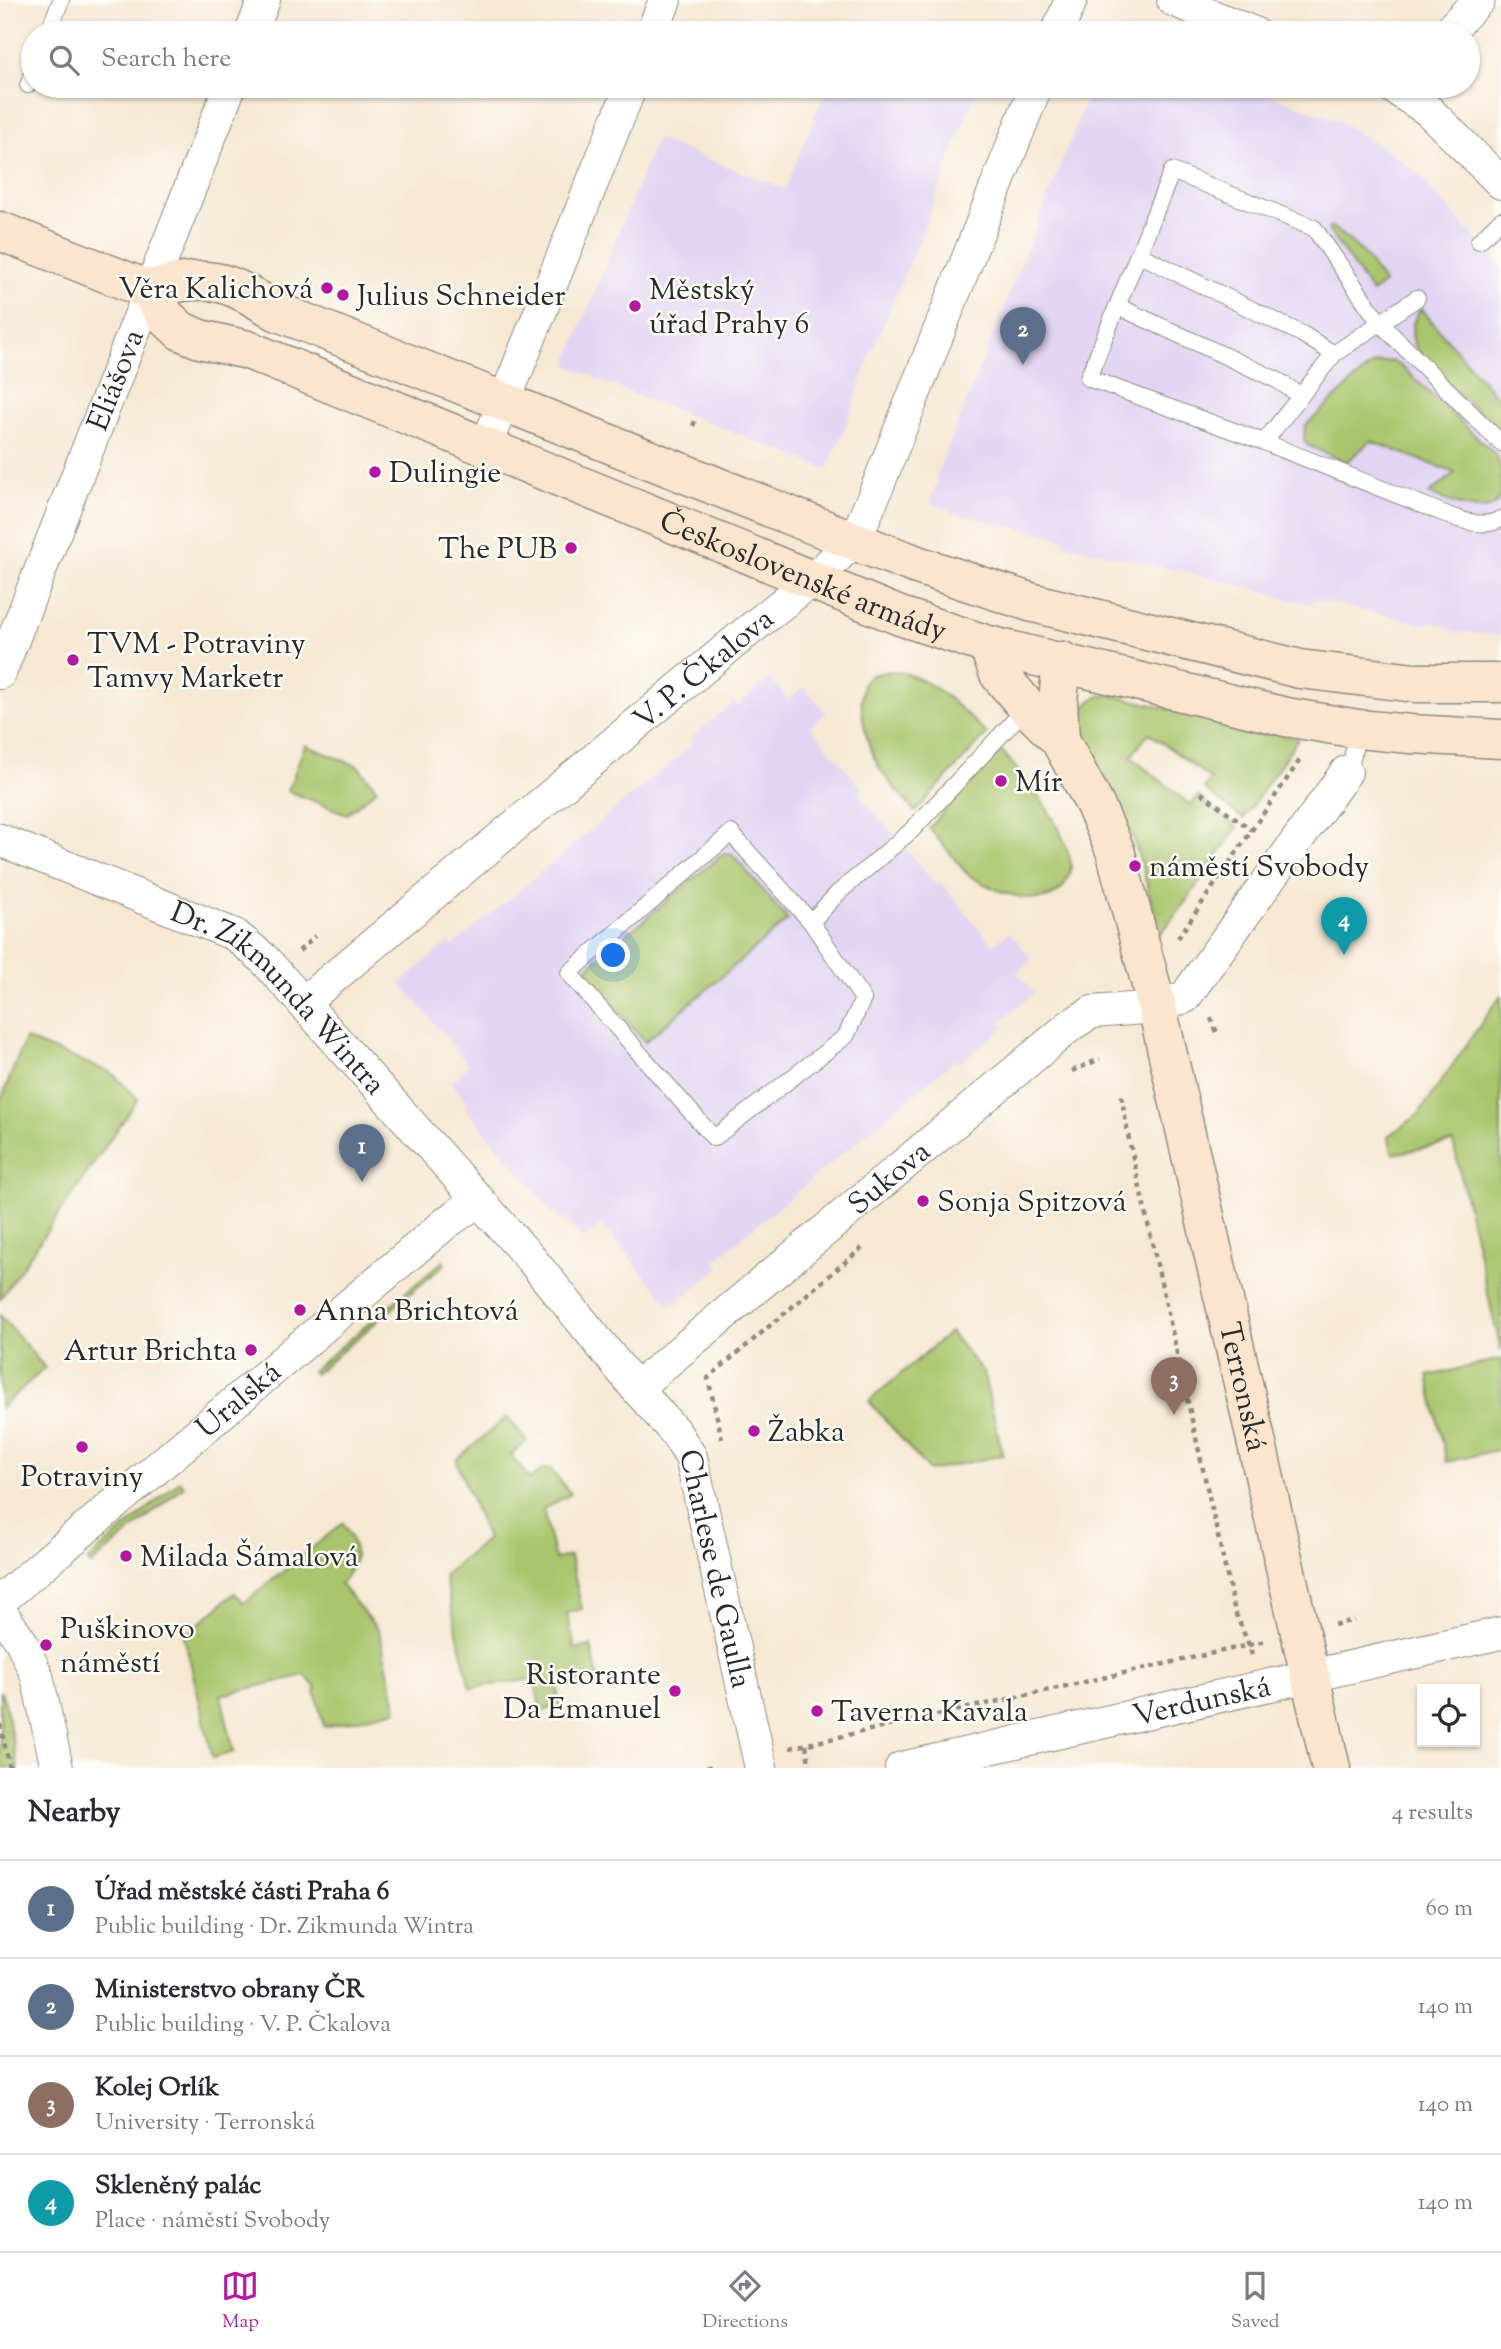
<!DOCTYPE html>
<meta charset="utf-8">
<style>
:root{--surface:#fff;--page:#f2f2f3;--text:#2b2b33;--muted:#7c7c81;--line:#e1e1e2;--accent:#b5179e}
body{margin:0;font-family:"Sorts Mill Goudy",serif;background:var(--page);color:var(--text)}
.controls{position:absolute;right:21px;bottom:21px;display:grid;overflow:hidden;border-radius:0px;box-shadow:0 2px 5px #0004}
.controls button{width:63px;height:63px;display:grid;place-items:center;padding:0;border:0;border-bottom:2px solid var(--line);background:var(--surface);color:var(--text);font:35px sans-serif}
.you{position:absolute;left:614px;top:956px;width:24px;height:24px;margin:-18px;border:5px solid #fff;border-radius:50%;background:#1a73e8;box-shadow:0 0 0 10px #1a73e833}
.badge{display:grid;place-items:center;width:46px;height:46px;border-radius:50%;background:var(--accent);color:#fff;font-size:23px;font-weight:700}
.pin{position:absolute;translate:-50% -58px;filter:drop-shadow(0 2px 4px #0008)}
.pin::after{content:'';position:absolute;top:37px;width:24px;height:21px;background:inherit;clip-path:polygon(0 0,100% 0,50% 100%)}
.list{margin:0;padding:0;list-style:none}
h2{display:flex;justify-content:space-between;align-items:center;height:91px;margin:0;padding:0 28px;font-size:30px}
h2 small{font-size:23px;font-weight:400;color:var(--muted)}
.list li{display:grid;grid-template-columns:46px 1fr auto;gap:21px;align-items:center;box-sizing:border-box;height:98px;padding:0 28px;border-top:2px solid var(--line)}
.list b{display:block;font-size:26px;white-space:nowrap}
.list p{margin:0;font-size:23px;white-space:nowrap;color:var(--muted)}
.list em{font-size:23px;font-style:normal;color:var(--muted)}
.icon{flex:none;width:38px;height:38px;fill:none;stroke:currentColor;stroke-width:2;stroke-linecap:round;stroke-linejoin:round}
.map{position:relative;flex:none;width:1501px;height:1768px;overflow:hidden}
.search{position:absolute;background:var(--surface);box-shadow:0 2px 5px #0004;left:21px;right:21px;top:21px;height:77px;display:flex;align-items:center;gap:18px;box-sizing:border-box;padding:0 24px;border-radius:38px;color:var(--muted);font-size:26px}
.sheet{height:483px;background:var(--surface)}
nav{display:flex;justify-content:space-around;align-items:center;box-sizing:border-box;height:98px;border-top:2px solid var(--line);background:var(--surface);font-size:19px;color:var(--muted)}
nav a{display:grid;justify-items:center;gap:4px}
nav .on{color:var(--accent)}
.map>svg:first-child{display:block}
.built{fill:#e2d4f3}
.green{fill:#a9c46a;stroke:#6a784a;stroke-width:2}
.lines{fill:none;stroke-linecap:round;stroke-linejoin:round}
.lane-casing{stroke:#908a7f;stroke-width:18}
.street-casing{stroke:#908a7f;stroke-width:34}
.secondary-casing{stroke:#908a7f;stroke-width:41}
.path{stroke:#908a7f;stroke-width:4.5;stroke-dasharray:5 5;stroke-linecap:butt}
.lane{stroke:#fff;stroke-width:16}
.street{stroke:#fff;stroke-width:32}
.secondary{stroke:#fbe5cf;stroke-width:38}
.poi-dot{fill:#b5179e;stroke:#fdfcf7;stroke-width:2.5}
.labels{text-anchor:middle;stroke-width:5;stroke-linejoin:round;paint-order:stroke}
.poi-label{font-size:30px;fill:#2b2b2b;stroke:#fdfcf7;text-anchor:start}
.street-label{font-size:30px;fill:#2b2b2b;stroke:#fdfcf7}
</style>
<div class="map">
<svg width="1501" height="1768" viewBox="0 0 1501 1768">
<rect width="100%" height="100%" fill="#fdfcf7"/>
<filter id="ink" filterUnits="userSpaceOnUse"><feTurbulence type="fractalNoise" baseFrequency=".0143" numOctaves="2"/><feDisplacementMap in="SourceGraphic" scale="14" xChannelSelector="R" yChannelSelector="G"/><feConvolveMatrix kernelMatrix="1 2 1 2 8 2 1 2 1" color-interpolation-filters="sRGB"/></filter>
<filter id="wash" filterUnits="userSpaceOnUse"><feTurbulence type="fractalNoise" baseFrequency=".00686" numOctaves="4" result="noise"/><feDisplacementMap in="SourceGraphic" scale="28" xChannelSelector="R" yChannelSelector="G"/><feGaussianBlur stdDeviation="1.57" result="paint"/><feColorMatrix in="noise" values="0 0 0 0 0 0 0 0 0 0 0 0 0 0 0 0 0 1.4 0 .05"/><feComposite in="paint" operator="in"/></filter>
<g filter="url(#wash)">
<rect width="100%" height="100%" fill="#f6e8d3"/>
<g class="built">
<polygon points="827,86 956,86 975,93 924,228 880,334 878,333 874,348 872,348 854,404 828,469 595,379 596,377 566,365 656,139 785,189"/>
<polygon points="1092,86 1247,86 1339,121 1392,153 1428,183 1427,185 1501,266 1501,635 1452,632 1451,628 1429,622 1427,625 1313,599 1312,603 1308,604 1240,585 1063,544 1064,539 950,512 950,509 929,503 938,481 935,480"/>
<polygon points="770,678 788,700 804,687 826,713 810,726 862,788 858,793 937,885 940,882 993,945 1009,932 1032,959 1017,972 1034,993 1000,1022 1004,1027 960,1063 956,1059 715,1260 720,1267 671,1307 602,1224 583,1239 565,1218 560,1221 465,1108 469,1104 450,1082 469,1065 400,983 449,942 453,946 692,745 689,740 734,702 737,706"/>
</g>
<g class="green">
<polygon points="1331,226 1362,252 1384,283 1372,293 1328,229"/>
<path d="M1421 309 1501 402V433C1486 419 1419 359 1415 346 1410 333 1412 320 1421 309Z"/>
<path d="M1392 361 1401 366 1496 455C1501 466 1501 476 1501 487 1501 527 1449 501 1429 494L1455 473 1371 441 1346 462 1307 445 1304 441 1305 426 1369 367 1376 363Z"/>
<path d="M891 671C930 674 961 709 987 734L915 812C887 779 870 764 863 719 861 706 860 694 864 681L872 675Z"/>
<path d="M1111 695 1298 739 1243 819 1204 789 1211 779 1149 733 1131 757 1191 805 1198 796 1237 828 1184 904 1159 936C1149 890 1138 844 1118 801 1107 778 1093 757 1081 735 1076 714 1088 694 1111 695Z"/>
<polygon points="305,745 358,766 377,789 347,814 288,791"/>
<path d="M1001 750C1028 783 1059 816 1070 859 1072 866 1070 874 1067 880 1051 917 990 890 967 874L929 828Z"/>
<polygon points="724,853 732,854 788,920 645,1042 588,976 588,967"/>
<polygon points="1501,995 1501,1351 1453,1142 1393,1154 1388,1136 1418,1115"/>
<polygon points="25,1039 112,1073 138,1099 0,1299 0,1103"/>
<polygon points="443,1261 445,1264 315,1374 312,1371"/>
<polygon points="0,1315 45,1368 0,1408"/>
<polygon points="950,1332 983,1372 1003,1455 929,1471 869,1401"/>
<polygon points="1501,1359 1501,1449 1447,1462 1428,1376"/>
<polygon points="507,1417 527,1441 511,1455 530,1479 543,1469 550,1469 571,1494 543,1509 555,1559 570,1556 582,1609 567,1613 575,1649 591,1646 598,1678 557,1687 560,1706 541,1711 534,1679 470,1688 444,1575 487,1539 456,1460"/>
<polygon points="180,1481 184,1486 91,1565 87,1561"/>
<path d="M343 1523C359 1547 360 1562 340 1584L379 1631 397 1710 324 1727 315 1691 317 1689 305 1675 221 1695 234 1752 213 1758 184 1636 235 1593 244 1603Z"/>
<polygon points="0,1691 5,1702 18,1768 0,1768"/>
</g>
</g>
<g filter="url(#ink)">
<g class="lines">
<defs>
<g id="lane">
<polyline points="48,33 61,0"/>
<polyline points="28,85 33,72"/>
<polyline points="1479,241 1501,220"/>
<polyline points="1138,254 1302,334 1334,354"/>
<polyline points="1417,298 1380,323 1501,443"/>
<polyline points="1117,306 1277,380 1301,396"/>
<path d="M1264 442 1334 354 1380 323 1314 228 1172 171 1088 378 1264 442 1458 519C1474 523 1486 527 1501 519"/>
<polyline points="1346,772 1352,759 1358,729"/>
<polyline points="811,922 731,833 569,973 714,1138 846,1036 863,999 811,922 838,893 911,831 1027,707"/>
</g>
<g id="street">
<polyline points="1173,0 1254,33"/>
<polyline points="251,33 264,0"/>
<polyline points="652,33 665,0"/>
<polyline points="1057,33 1071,0"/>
<polyline points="1447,33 1479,0"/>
<polyline points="1391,86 1429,111 1501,183"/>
<polyline points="486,447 631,86"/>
<path id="s1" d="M0 673 230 86"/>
<path id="s2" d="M0 840 235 935 263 958 531 1259 636 1388 675 1432 691 1457 761 1768"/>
<path id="s3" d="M304 1002 743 635 812 580 854 541 873 498 1036 86"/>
<path id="s4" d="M636 1388 1071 1025 1092 1012 1157 1007 1185 997 1346 772"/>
<path id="s5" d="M0 1601 446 1223 479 1200"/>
<polyline points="0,1611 21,1641 37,1676 57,1768"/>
<path id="s6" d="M901 1768 1501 1633"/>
</g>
<g id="secondary">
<path id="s7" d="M0 231 149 290 166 317 181 331 200 339 248 350 900 616 988 645 1286 717 1358 729 1411 734 1501 739"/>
<path d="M149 290C208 273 225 279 276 311L854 541 917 565 1030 602 1300 669 1415 683H1501"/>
<path id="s8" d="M988 645 999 674 1027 707 1060 740 1095 805 1115 850 1157 1007 1331 1768"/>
<polyline points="1060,740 1058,701 1062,661"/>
</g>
</defs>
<use href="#lane" class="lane-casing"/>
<use href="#street" class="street-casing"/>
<use href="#secondary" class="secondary-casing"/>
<g class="path">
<polyline points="693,426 696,418"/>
<polyline points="1201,793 1252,830"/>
<polyline points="1178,938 1302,757"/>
<polyline points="299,951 315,936"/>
<polyline points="1211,1018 1217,1033"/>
<polyline points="1072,1071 1100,1059"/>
<polyline points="722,1439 708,1378 862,1248"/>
<polyline points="1334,1625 1354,1620"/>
<polyline points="1252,1655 1249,1645 1265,1641"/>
<polyline points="0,1724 10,1768"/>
<polyline points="806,1745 810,1768"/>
<polyline points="790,1748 1249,1645 1235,1612 1128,1135 1121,1093"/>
<polyline points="708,1765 709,1768"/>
</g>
<use href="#lane" class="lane"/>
<use href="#street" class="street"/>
<use href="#secondary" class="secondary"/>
</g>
</g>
<g class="poi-dot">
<circle cx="327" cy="288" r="7"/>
<circle cx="343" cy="295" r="7"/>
<circle cx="635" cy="306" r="7"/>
<circle cx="375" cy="472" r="7"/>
<circle cx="571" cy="548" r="7"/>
<circle cx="73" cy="660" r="7"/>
<circle cx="1001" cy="781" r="7"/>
<circle cx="1135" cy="866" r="7"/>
<circle cx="923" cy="1201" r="7"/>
<circle cx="300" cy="1310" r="7"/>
<circle cx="251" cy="1350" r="7"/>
<circle cx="754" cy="1431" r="7"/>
<circle cx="82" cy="1447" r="7"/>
<circle cx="126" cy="1556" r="7"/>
<circle cx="46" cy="1645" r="7"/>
<circle cx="675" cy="1691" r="7"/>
<circle cx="817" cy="1711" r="7"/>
</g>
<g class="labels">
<g class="poi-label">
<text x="313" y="298" text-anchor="end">Věra Kalichová</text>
<text x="649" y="299">Městský<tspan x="649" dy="34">úřad Prahy 6</tspan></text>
<text x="357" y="305">Julius Schneider</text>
<text x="389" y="482">Dulingie</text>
<text x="557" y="558" text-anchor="end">The PUB</text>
<text x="87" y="653">TVM - Potraviny<tspan x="87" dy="34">Tamvy Marketr</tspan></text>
<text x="1015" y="791">Mír</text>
<text x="1149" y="876">náměstí Svobody</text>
<text x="937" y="1211">Sonja Spitzová</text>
<text x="314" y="1320">Anna Brichtová</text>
<text x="237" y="1360" text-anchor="end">Artur Brichta</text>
<text x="768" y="1441">Žabka</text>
<text x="82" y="1486" text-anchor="middle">Potraviny</text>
<text x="140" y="1566">Milada Šámalová</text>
<text x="60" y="1638">Puškinovo<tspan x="60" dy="34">náměstí</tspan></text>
<text x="661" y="1684" text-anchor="end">Ristorante<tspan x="661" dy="34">Da Emanuel</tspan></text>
<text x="831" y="1721">Taverna Kavala</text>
</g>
<g class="street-label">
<text dy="10" stroke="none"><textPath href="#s1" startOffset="315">Eliášova</textPath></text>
<text dy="10" stroke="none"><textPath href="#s7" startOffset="882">Československé armády</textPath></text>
<text dy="10" stroke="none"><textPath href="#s3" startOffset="520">V. P. Čkalova</textPath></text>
<text dy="10" stroke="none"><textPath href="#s2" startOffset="326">Dr. Zikmunda Wintra</textPath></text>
<text dy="10" stroke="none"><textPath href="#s4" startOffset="329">Sukova</textPath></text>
<text dy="10" stroke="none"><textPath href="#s8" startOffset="796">Terronská</textPath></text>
<text dy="10" stroke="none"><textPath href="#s5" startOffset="312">Uralská</textPath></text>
<text dy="10" stroke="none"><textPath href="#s2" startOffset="1062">Charlese de Gaulla</textPath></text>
<text dy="10" stroke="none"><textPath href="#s6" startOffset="308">Verdunská</textPath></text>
</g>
</g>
</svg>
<div class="controls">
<button><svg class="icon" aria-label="locate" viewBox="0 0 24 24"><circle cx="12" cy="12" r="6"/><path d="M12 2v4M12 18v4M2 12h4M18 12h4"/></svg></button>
</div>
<div class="you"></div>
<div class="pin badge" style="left:362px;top:1182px;background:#5c6f8a">1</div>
<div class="pin badge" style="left:1023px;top:365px;background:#5c6f8a">2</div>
<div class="pin badge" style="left:1174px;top:1415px;background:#8d6e63">3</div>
<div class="pin badge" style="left:1344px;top:955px;background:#0f9aa8">4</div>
<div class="search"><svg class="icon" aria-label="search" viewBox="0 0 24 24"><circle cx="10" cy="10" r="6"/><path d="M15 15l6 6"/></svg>Search here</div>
</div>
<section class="sheet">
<h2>Nearby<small>4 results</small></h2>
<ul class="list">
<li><span class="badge" style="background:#5c6f8a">1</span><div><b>Úřad městské části Praha 6</b><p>Public building · Dr. Zikmunda Wintra</p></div><em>60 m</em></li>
<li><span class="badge" style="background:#5c6f8a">2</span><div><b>Ministerstvo obrany ČR</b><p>Public building · V. P. Čkalova</p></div><em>140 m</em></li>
<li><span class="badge" style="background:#8d6e63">3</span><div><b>Kolej Orlík</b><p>University · Terronská</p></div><em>140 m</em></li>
<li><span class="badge" style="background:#0f9aa8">4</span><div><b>Skleněný palác</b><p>Place · náměstí Svobody</p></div><em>140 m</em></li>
</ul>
</section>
<nav>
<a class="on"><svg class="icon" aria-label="map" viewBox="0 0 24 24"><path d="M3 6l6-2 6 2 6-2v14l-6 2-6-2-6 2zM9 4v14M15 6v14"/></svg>Map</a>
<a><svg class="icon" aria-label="directions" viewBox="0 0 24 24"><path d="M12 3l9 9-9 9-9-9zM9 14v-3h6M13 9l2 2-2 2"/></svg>Directions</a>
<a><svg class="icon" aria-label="saved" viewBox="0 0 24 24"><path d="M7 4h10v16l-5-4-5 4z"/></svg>Saved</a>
</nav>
